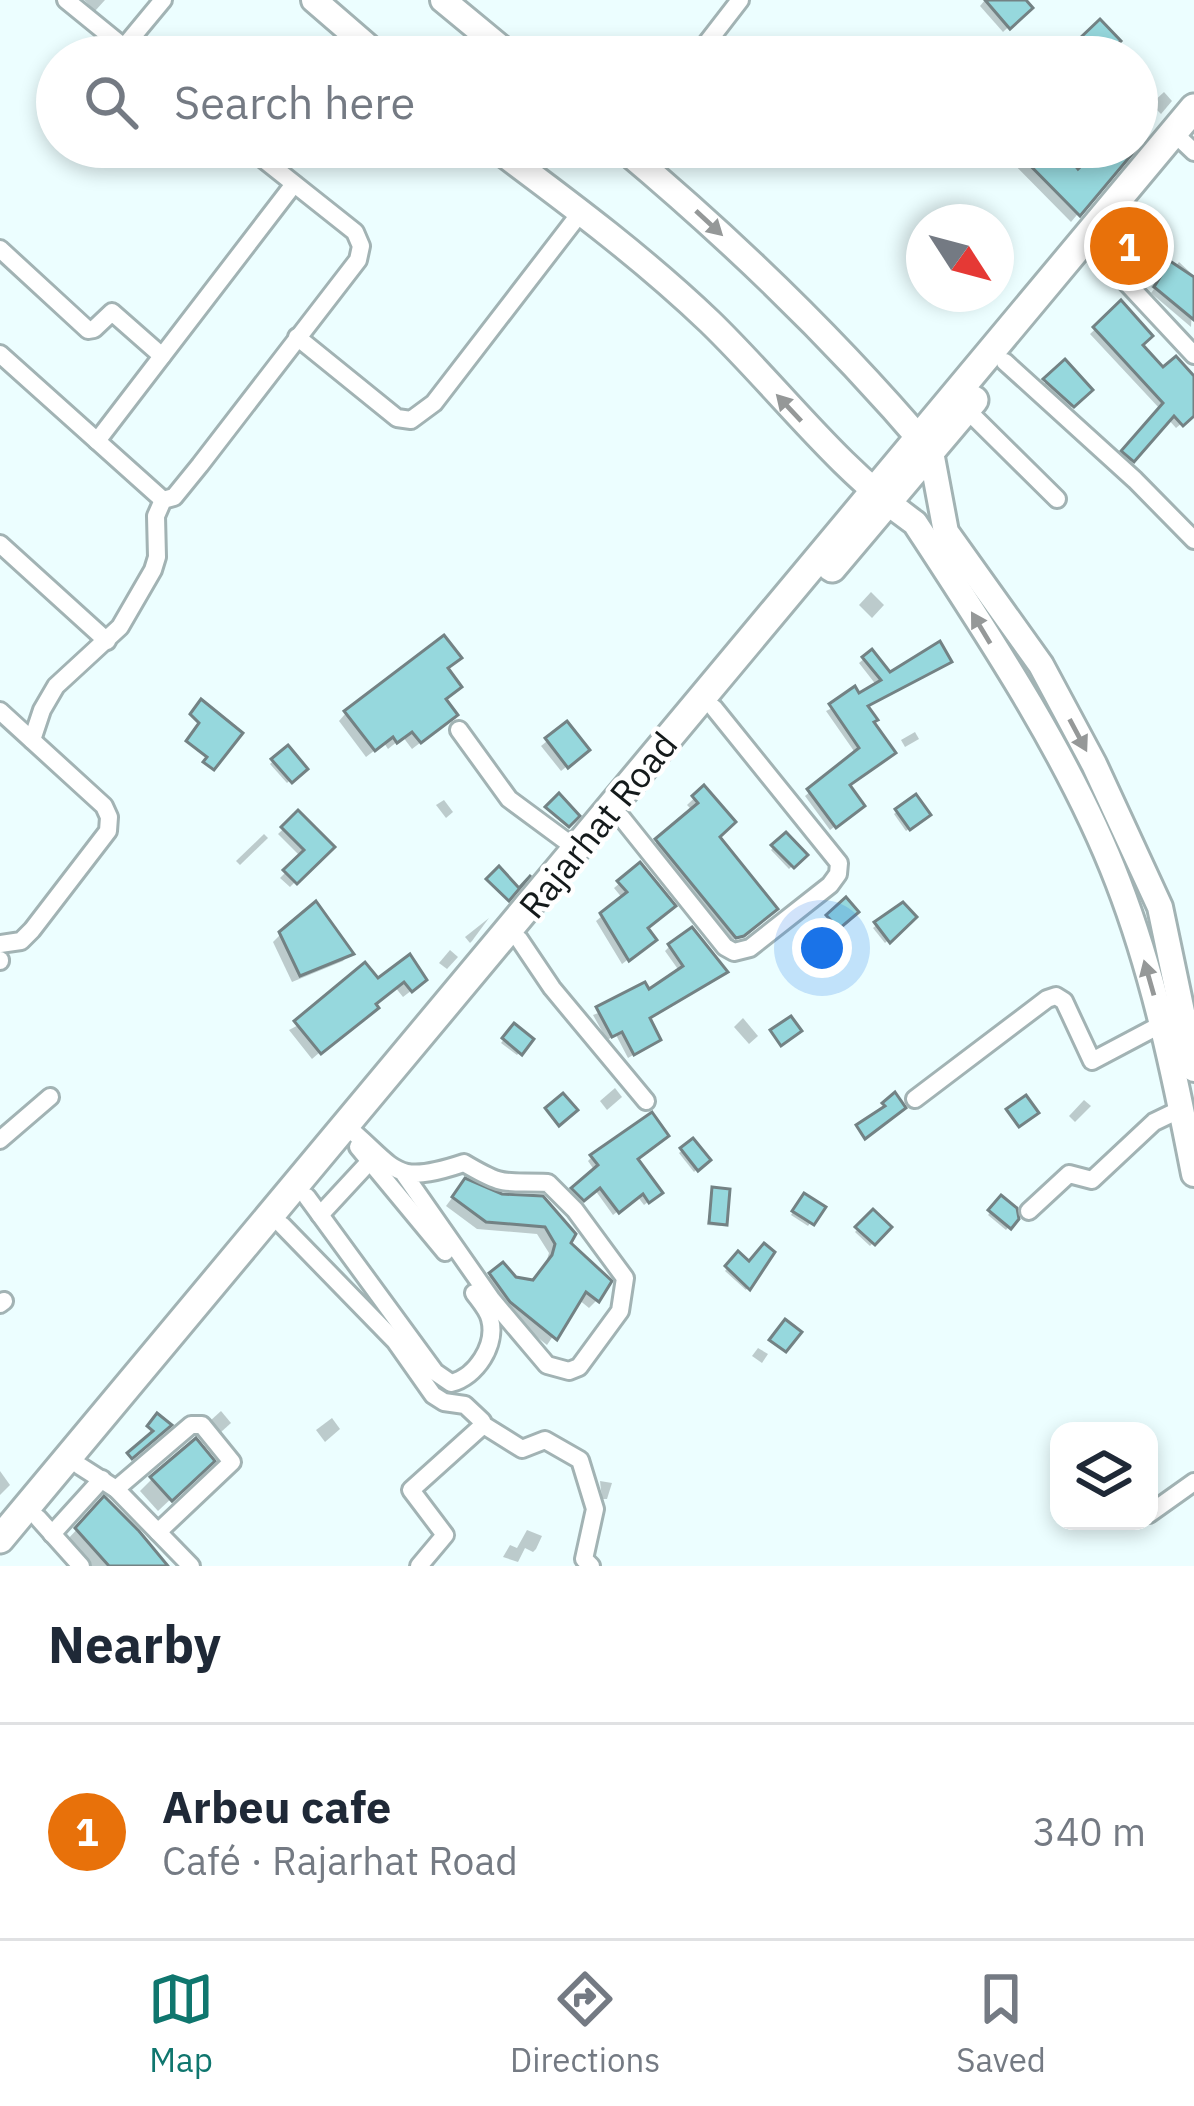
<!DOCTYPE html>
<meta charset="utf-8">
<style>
:root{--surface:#fff;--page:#f6f6f7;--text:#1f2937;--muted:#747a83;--line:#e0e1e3;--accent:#0f766e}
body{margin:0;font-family:"IBM Plex Sans",sans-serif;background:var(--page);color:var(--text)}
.controls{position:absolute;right:36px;bottom:36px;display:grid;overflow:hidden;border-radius:24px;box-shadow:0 6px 18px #0003}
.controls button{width:108px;height:108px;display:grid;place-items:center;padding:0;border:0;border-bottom:3px solid var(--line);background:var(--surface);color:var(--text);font:60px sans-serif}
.compass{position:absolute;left:906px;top:204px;width:108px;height:108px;border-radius:50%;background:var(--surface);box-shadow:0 6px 18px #0003;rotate:126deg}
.you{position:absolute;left:822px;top:948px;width:42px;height:42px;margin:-30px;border:9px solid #fff;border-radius:50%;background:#1a73e8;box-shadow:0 0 0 18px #1a73e833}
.badge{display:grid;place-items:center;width:78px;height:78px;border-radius:50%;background:var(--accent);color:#fff;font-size:39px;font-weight:700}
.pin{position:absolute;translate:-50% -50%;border:6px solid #fff;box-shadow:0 3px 12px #0006}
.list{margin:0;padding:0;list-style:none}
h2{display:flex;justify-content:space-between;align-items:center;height:156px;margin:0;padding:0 48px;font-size:51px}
h2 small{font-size:39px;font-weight:400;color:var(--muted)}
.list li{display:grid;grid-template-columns:78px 1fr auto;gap:36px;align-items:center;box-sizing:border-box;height:216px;padding:0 48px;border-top:3px solid var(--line)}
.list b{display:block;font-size:45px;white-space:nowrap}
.list p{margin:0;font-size:39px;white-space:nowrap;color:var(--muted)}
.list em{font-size:39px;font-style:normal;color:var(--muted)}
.icon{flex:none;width:66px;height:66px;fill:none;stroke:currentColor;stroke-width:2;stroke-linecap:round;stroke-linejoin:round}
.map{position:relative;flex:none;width:1194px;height:1566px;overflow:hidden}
.search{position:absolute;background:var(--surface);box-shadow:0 6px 18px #0003;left:36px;right:36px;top:36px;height:132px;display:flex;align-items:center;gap:30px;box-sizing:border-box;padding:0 42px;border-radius:66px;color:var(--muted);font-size:45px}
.sheet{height:372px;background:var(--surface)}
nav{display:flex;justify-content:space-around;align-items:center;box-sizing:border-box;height:168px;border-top:3px solid var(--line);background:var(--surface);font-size:33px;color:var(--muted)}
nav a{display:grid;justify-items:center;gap:6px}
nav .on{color:var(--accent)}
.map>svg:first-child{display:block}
.shadow{fill:#0003}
.building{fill:#96d8dd;stroke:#738284;stroke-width:3}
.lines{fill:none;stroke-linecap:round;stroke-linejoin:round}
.street-casing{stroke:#a2b3b4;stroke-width:22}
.secondary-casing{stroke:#a2b3b4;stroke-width:30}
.primary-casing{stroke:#a2b3b4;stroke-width:33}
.street{stroke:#fff;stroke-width:16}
.secondary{stroke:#fff;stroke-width:24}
.primary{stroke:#fff;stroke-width:27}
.oneway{fill:#959898}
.labels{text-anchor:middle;stroke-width:9;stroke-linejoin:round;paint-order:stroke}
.street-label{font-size:36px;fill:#141a1b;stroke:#fff}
</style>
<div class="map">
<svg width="1194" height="1566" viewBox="0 0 1194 1566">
<rect width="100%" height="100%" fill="#ecfeff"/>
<g class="shadow">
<polygon points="84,0 105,0 95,11"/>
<polygon points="985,0 1022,0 1029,8 1003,32 980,6"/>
<polygon points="1100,23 1100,57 1090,57 1078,44"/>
<polygon points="1164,92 1172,101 1161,114 1151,104"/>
<polygon points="997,147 1058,147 1078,173 1105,147 1134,147 1071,222"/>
<polygon points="1179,262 1194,276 1191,327 1151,293 1154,289 1151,287 1170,265 1174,268"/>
<polygon points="1121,305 1139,345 1163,371 1194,381 1194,413 1176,428 1168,419 1127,465 1119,457 1160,409 1090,334"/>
<polygon points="1065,363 1089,390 1067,411 1041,387"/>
<polygon points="871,592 884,605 872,618 859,605"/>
<polygon points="871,653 889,676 944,666 866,707 874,719 847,786 857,810 830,830 805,796 856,754 826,711 877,686 859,663"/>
<polygon points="445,669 446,723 412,749 403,737 388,749 384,743 366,757 339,721 346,713"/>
<polygon points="567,725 581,755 561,771 541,746"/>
<polygon points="915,732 919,739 905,747 901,740"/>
<polygon points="287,749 304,768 287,783 270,764"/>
<polygon points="704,789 717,837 768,916 728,944 650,848 693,811 687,805"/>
<polygon points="915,798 927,815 906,831 894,814"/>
<polygon points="444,800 453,812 446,818 436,805"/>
<polygon points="298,815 330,847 290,887 280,878 301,857 278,834"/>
<polygon points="264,834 268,838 240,865 236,861"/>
<polygon points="785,836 804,855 789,869 771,850"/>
<polygon points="640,866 647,945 622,964 596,921 623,899 614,888"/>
<polygon points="902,906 913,917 885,943 873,928"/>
<polygon points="489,918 472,941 470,943 465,937"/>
<polygon points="281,934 350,953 343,961 292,982 273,942"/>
<polygon points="670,946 724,972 647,1019 658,1040 628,1058 616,1035 607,1040 593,1015 648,994 680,972 665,951"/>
<polygon points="450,950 458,957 447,969 439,963"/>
<polygon points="409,958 416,987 403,997 395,987 312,1059 289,1030 378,983"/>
<polygon points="743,1018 758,1036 749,1044 734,1027"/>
<polygon points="514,1027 530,1040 517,1055 501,1043"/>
<polygon points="615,1088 622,1097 607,1110 600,1101"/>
<polygon points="1084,1100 1091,1106 1075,1122 1069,1116"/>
<polygon points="693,1142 707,1160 694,1172 679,1153"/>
<polygon points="592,1157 634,1160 659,1193 644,1205 637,1196 613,1215 595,1190 595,1171 588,1161"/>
<polygon points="458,1190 541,1199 597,1300 589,1308 578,1299 547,1345 503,1310 483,1283 491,1275 532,1283 545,1266 549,1253 537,1234 477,1229 446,1206"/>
<polygon points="713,1191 724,1223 721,1226 707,1225"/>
<polygon points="802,1199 822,1208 808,1226 791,1215"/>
<polygon points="1001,1199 1016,1218 1006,1230 988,1215"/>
<polygon points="873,1213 888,1227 870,1246 855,1232"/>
<polygon points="771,1253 746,1290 725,1271 738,1255 749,1265"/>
<polygon points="758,1348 768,1354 762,1363 752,1356"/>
<polygon points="221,1411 231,1423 220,1433 210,1421"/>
<polygon points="332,1418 340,1429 325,1442 316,1430"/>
<polygon points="211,1461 158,1511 140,1491 152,1479"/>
<polygon points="0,1471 10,1485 0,1495"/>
<polygon points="600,1481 612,1483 607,1499 602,1499"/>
<polygon points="104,1501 161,1566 86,1566 65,1542"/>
<polygon points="527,1530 542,1536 536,1549 533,1552 525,1548 518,1562 503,1557 510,1545 517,1548"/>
</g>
<g class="building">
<polygon points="985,0 1026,0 1033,8 1010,29"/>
<polygon points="1100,19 1121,41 1104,57 1096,57 1079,39"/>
<polygon points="1012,147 1060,147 1078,169 1101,147 1138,147 1080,216"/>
<polygon points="1170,261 1194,277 1194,320 1154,287"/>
<polygon points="1121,300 1153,336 1143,345 1163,367 1176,356 1194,376 1194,416 1183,426 1174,416 1134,462 1121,451 1163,403 1093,327"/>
<polygon points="1065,359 1093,390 1074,407 1043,379"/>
<polygon points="444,635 462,658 448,668 462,687 446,699 458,715 421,743 412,732 397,743 393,737 375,751 344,711"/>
<polygon points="940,641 952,662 868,706 878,720 874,722 896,753 850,785 865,806 836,828 807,789 859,748 829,704 855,686 859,693 881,680 862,657 872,649 890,672"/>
<polygon points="201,699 243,733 214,770 203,762 207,757 186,741 199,723 190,714"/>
<polygon points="567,721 590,750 568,768 545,738"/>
<polygon points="288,745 308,769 292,783 271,759"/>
<polygon points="704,785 736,822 720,837 778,909 744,936 736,938 655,839 698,803 692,796"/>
<polygon points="559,793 580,816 569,827 545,807"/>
<polygon points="916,794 931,815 910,830 895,809"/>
<polygon points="298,810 335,847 297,884 283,870 304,850 281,827"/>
<polygon points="786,832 808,855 794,868 771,845"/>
<polygon points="640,862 676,906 648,928 657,940 629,961 600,913 627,892 617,881"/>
<polygon points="499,866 519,888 531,875 509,901 486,879"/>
<polygon points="846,897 859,912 839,929 826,915"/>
<polygon points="316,901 354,954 300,976 279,932"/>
<polygon points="903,902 917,917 890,943 874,922"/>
<polygon points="692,927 728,972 650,1018 661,1040 634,1055 622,1032 612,1037 596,1007 645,982 649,989 683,966 668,944"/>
<polygon points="410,954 427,980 412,992 404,982 376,1004 379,1008 321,1054 294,1021 365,962 378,978"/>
<polygon points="791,1016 802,1031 781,1046 770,1030"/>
<polygon points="514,1023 534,1039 522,1055 502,1038"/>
<polygon points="895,1092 906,1108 865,1139 856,1125 885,1106 882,1103"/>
<polygon points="563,1093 578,1110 559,1126 545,1108"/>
<polygon points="1026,1095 1039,1113 1019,1127 1006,1109"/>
<polygon points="652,1112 669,1136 638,1159 663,1193 649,1203 643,1194 619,1213 600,1188 584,1201 571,1188 598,1165 590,1155"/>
<polygon points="693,1138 711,1160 698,1171 680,1148"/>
<polygon points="465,1178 502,1194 543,1196 576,1234 571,1243 612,1281 599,1302 586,1292 557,1340 510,1302 489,1273 503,1262 516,1277 533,1280 552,1255 555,1244 545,1227 486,1222 452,1197"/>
<polygon points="712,1187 730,1189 727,1225 709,1223"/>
<polygon points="804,1193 826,1207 814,1225 792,1211"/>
<polygon points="1001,1195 1017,1208 1019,1219 1011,1229 988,1210"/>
<polygon points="873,1209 892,1227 875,1245 855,1227"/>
<polygon points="764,1243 775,1252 750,1290 725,1266 738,1251 749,1261"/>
<polygon points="785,1319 802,1332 786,1352 769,1340"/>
<polygon points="157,1413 172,1425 132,1459 127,1453 153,1431 147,1426"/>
<polygon points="196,1438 215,1461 172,1501 150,1477"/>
<polygon points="104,1496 139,1531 168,1566 109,1566 75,1528"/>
</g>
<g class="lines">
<defs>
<g id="street">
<polyline points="66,0 136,57"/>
<polyline points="124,47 163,0"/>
<polyline points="696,57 740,0"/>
<polyline points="1174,133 1194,152"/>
<polyline points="0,249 88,330 94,329 112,312 162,356"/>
<polyline points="1097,251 1194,355"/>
<polyline points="297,337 397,418 411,420 434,403 581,212"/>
<polyline points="0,354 163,500"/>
<polyline points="1005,362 1135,480 1194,540"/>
<polyline points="966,409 1057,499"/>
<polyline points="97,441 294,184"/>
<polyline points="0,544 107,641"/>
<polyline points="0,711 104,806 109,817 108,831 32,930 21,941 0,944"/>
<polyline points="459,730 509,799 578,850"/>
<polyline points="32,740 42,710 56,686 120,627 153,570 157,557 156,516 163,500 174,497 200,465 358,260 361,246 355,232 248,147"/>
<polyline points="621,817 725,947 734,952 750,948 830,885 838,874 839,863 714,708"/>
<polyline points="519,939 552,988 646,1101"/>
<polyline points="0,960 0,961"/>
<polyline points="915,1099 1047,999 1056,996 1064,1001 1092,1061 1160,1025"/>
<path d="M345 1125C398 1169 392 1187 464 1163 506 1188 503 1181 548 1183L575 1210 625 1278 620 1311 579 1367 569 1371 547 1365 492 1300 404 1174"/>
<polyline points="0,1140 50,1097"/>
<polyline points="358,1147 445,1252"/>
<path d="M307 1197 435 1372 451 1383C476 1377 497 1345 490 1319 488 1310 479 1300 474 1293"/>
<polyline points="1029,1211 1069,1174 1092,1180 1154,1122 1181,1109"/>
<polyline points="320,1215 370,1161"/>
<polyline points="282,1225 395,1341 433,1395 444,1402 465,1405 482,1421 481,1427 411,1490 445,1535 419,1566"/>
<polyline points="0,1304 4,1301"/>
<polyline points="482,1424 522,1449 545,1440 580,1460 595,1509 584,1559 591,1566"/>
<polyline points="80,1466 116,1489 191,1566"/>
<polyline points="116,1489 191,1425 202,1425 232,1462 158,1532"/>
<polyline points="1149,1514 1194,1482"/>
<polyline points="38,1518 81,1566"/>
<polyline points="52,1534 102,1479"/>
</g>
<g id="secondary">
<polyline points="314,0 380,57"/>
<polyline points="443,0 512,57"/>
<path d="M494 147C569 203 642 257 710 322 779 389 836 467 915 523 987 633 1071 759 1118 882 1154 975 1175 1076 1194 1174"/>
<path d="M621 147C732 240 837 341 931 452"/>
<polyline points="931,452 946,532 1041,665 1094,764 1160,907 1194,1069"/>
</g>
<g id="primary">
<polyline points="832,568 974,400"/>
<polyline points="0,1539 1194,108"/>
</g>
</defs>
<use href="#street" class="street-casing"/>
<use href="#secondary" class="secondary-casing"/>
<use href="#primary" class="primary-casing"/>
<use href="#street" class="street"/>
<use href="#secondary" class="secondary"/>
<use href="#primary" class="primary"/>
</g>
<defs><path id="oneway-solid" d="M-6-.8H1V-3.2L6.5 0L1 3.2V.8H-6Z" transform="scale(3)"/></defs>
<g class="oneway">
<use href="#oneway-solid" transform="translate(709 223) rotate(43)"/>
<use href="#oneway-solid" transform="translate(789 408) rotate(-133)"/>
<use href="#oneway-solid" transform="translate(981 628) rotate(-121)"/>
<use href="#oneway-solid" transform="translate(1078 735) rotate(62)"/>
<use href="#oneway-solid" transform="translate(1149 978) rotate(-106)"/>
</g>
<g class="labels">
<g class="street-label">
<text transform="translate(598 825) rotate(-51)" y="13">Rajarhat Road</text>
</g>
</g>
</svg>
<div class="controls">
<button><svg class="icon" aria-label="layers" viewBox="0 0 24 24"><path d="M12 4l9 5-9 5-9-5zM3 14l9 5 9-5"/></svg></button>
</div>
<svg class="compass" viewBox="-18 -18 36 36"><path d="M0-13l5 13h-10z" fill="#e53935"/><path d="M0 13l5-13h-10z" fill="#747a83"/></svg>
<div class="you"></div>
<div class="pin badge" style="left:1129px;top:246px;background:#e8710a">1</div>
<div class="search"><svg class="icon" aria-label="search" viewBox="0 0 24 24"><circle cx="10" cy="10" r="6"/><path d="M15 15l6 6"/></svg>Search here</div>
</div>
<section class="sheet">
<h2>Nearby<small></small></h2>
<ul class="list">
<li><span class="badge" style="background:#e8710a">1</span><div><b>Arbeu cafe</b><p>Café · Rajarhat Road</p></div><em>340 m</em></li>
</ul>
</section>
<nav>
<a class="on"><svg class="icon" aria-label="map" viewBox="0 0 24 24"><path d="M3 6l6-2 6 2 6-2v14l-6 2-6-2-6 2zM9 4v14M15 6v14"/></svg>Map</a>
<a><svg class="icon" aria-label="directions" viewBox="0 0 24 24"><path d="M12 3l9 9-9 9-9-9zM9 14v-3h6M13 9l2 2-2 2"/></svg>Directions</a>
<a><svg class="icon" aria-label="saved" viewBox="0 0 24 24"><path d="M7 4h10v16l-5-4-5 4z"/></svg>Saved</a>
</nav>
